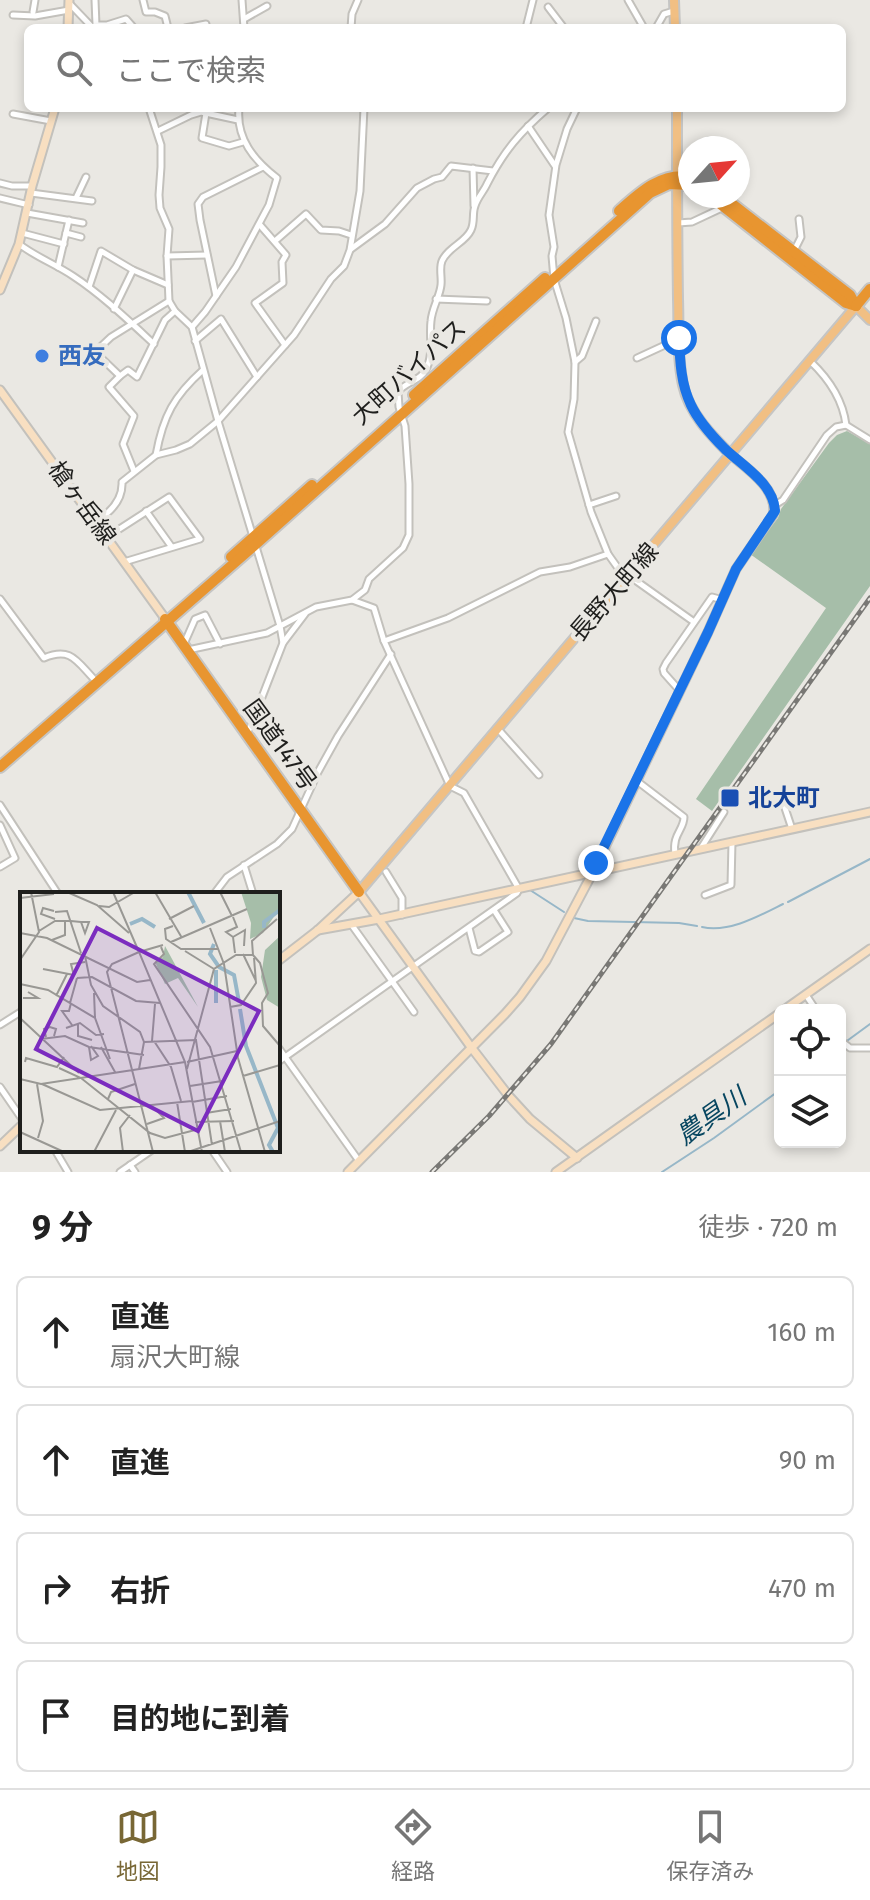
<!DOCTYPE html>
<html lang="ja">
<meta charset="utf-8">
<style>
:root{--surface:#fff;--page:#f2f2f2;--text:#222;--muted:#767676;--line:#e0e0e0;--accent:#786735}
body{margin:0;font-family:"Fira Sans","Noto Sans JP",sans-serif;background:var(--page);color:var(--text)}
.controls{position:absolute;right:24px;bottom:24px;display:grid;overflow:hidden;border-radius:12px;box-shadow:0 4px 12px #0003}
.controls button{width:72px;height:72px;display:grid;place-items:center;padding:0;border:0;border-bottom:2px solid var(--line);background:var(--surface);color:var(--text);font:40px sans-serif}
.compass{position:absolute;left:678px;top:136px;width:72px;height:72px;border-radius:50%;background:var(--surface);box-shadow:0 4px 12px #0003;rotate:63deg}
.stop{position:absolute;width:24px;height:24px;margin:-18px;border:6px solid #1a73e8;border-radius:50%;background:#fff}
.stop.end{background:#1a73e8;border-color:#fff;box-shadow:0 2px 8px #0008}
.list{margin:0;padding:0;list-style:none}
h2{display:flex;justify-content:space-between;align-items:center;height:104px;margin:0;padding:0 32px;font-size:34px}
h2 small{font-size:26px;font-weight:400;color:var(--muted)}
.list li{display:grid;grid-template-columns:52px 1fr auto;gap:24px;align-items:center;box-sizing:border-box;height:112px;margin:0 16px 16px;padding:0 16px;border:2px solid var(--line);border-radius:12px}
.list b{display:block;font-size:30px;white-space:nowrap}
.list p{margin:0;font-size:26px;white-space:nowrap;color:var(--muted)}
.list em{font-size:26px;font-style:normal;color:var(--muted)}
.icon{flex:none;width:44px;height:44px;fill:none;stroke:currentColor;stroke-width:2;stroke-linecap:round;stroke-linejoin:round}
.map{position:relative;flex:none;width:870px;height:1172px;overflow:hidden}
.search{position:absolute;background:var(--surface);box-shadow:0 4px 12px #0003;left:24px;right:24px;top:24px;height:88px;display:flex;align-items:center;gap:20px;box-sizing:border-box;padding:0 28px;border-radius:12px;color:var(--muted);font-size:30px}
.sheet{height:616px;background:var(--surface)}
nav{display:flex;justify-content:space-around;align-items:center;box-sizing:border-box;height:112px;border-top:2px solid var(--line);background:var(--surface);font-size:22px;color:var(--muted)}
nav a{display:grid;justify-items:center;gap:4px}
nav .on{color:var(--accent)}
.map>svg:first-child{display:block}
.green{fill:#a6bea9}
.lines{fill:none;stroke-linecap:round;stroke-linejoin:round}
.stream{stroke:#97b7c8;stroke-width:2}
.street-casing{stroke:#c3c1bc;stroke-width:9}
.secondary-casing{stroke:#c3c1bc;stroke-width:11}
.primary-casing{stroke:#c5c5c4;stroke-width:12}
.highway-casing{stroke:#c5c5c4;stroke-width:14}
.street{stroke:#fff;stroke-width:5}
.secondary{stroke:#f8dfc1;stroke-width:7}
.primary{stroke:#f1bf83;stroke-width:8}
.highway{stroke:#e89530;stroke-width:10}
.rail-casing{stroke:#797875;stroke-width:5}
.rail{stroke:#eae8e3;stroke-width:2;stroke-dasharray:6;stroke-linecap:butt}
.route{stroke:#1a73e8;stroke-width:10}
.shop-dot{fill:#3f7fe0;stroke:#eae8e3;stroke-width:3}
.transit-dot{fill:#1a4fb4;stroke:#eae8e3;stroke-width:3}
.labels{text-anchor:middle;stroke-width:8;stroke-linejoin:round;paint-order:stroke}
.shop-label{font-size:24px;font-weight:bold;fill:#366cbe;stroke:#eae8e3;text-anchor:start}
.street-label{font-size:24px;fill:#1f1f1d;stroke:#eae8e3}
.transit-label{font-size:24px;font-weight:bold;fill:#164399;stroke:#eae8e3;text-anchor:start}
.water-label{font-size:26px;font-style:italic;fill:#074660;stroke:#eae8e3}
.inset-river{fill:none;stroke:#97b7c8;stroke-width:4}
.inset-road{fill:none;stroke:#999894;stroke-width:2}
.view{fill:#7b2cbf;fill-opacity:0.15;stroke:#7b2cbf;stroke-width:4}
.inset-edge{fill:none;stroke:#1f1f1d;stroke-width:4}
</style>
<div class="map">
<svg width="870" height="1172" viewBox="0 0 870 1172">
<rect width="100%" height="100%" fill="#eae8e3"/>
<polygon class="green" points="847,431 870,444 870,586 712,811 696,799 826,608 750,554 778,518 781,509 829,443 837,435"/>
<g class="lines">
<g class="stream">
<polyline points="530,890 564,912"/>
<polyline points="788,902 870,859"/>
<polyline points="574,918 588,921 679,923 697,926"/>
<path d="M702 927C729 933 759 916 783 904"/>
<polyline points="840,1046 870,1024"/>
<polyline points="662,1172 714,1138 780,1090"/>
</g>
<defs>
<g id="street">
<polyline points="95,0 96,25 95,27"/>
<polyline points="143,0 146,12 155,12 165,16 168,28"/>
<polyline points="242,0 244,28"/>
<polyline points="628,0 644,28"/>
<polyline points="69,3 93,28"/>
<polyline points="548,7 564,28"/>
<polyline points="33,12 35,0"/>
<polyline points="13,15 35,16 69,10"/>
<polyline points="244,19 267,6"/>
<polyline points="96,25 107,25 126,19 134,28"/>
<polyline points="185,28 206,24"/>
<polyline points="351,28 352,14 358,0"/>
<polyline points="526,28 533,0"/>
<polyline points="656,28 664,14 674,11"/>
<polyline points="149,108 161,145 161,167 159,195 160,208 169,229 167,256 169,301 175,311 192,327 218,421 280,626 283,643"/>
<polyline points="577,108 567,129 556,165 549,215 554,247 552,256 554,279 566,318 575,362 574,399 568,432 591,512 608,554 625,578"/>
<polyline points="206,113 202,138 229,146 243,142"/>
<polyline points="13,114 51,121"/>
<polyline points="528,126 555,166"/>
<polyline points="158,131 191,115 201,112 238,120"/>
<polyline points="704,148 708,141"/>
<polyline points="473,168 474,206"/>
<polyline points="0,183 12,186 32,186"/>
<polyline points="31,193 92,201"/>
<polyline points="0,198 29,205"/>
<polyline points="76,198 86,177"/>
<polyline points="27,213 83,223"/>
<polyline points="678,223 692,222 724,207"/>
<polyline points="260,225 286,255 282,262 283,283 255,303 285,345"/>
<polyline points="22,233 64,244"/>
<polyline points="66,233 81,237"/>
<polyline points="275,241 306,214 321,230 339,231 351,235"/>
<path d="M19 244C36 257 55 264 73 276 102 295 129 321 154 344"/>
<polyline points="351,249 385,224 417,188 434,179 442,177 451,166 493,171"/>
<polyline points="794,251 801,237 799,219"/>
<polyline points="167,256 207,255"/>
<polyline points="58,267 69,220"/>
<polyline points="89,287 101,251 133,270 168,285"/>
<polyline points="216,296 200,220 198,204 203,197 263,167"/>
<polyline points="436,299 487,301"/>
<polyline points="169,301 111,337 95,352 120,376 128,370 137,377 165,320 175,311"/>
<polyline points="114,309 133,270"/>
<path d="M192 327 205 312 236 267 269 205 277 178C254 160 236 139 239 108"/>
<polyline points="195,341 221,319 257,377"/>
<polyline points="637,358 678,339"/>
<path d="M810 361C828 378 843 400 846 425"/>
<polyline points="575,362 582,356 596,321"/>
<polyline points="120,376 109,387 134,416 123,444 134,471"/>
<path d="M156 455C163 416 174 396 203 370"/>
<polyline points="589,505 616,496"/>
<polyline points="775,505 783,500 827,435 836,427 846,425 870,440"/>
<polyline points="146,511 171,546"/>
<path d="M95 522C110 513 123 501 122 482L156 455 176 450 190 444 218 421 294 335 331 279 344 266 350 250 360 191 364 108"/>
<polyline points="107,537 169,497 200,539 124,562"/>
<polyline points="628,575 694,622"/>
<path d="M0 599 44 658C70 647 76 660 93 678"/>
<polyline points="384,641 448,618 540,572 570,567 608,554"/>
<polyline points="184,644 195,619 205,615 220,644"/>
<path d="M188 650 267 633 316 607 352 600 365 590 369 579 403 548 409 535V484L405 426 399 407 398 392C405 382 421 381 426 369 434 355 429 336 431 321 432 308 440 296 441 285 442 277 439 268 442 261 448 247 465 243 471 230 475 222 472 213 475 206 477 198 484 191 487 184 504 151 520 132 548 108"/>
<polyline points="680,691 664,673 663,669 666,663 712,597 723,600"/>
<polyline points="498,729 539,775"/>
<polyline points="247,733 250,728 283,643 305,614"/>
<path d="M637 781 684 817C684 830 672 834 675 854"/>
<polyline points="789,797 783,802 792,829"/>
<polyline points="0,805 58,894"/>
<polyline points="0,825 15,858 0,867"/>
<polyline points="701,848 724,812"/>
<polyline points="244,865 253,894"/>
<polyline points="386,872 402,898 402,915"/>
<polyline points="214,894 227,877 277,844 292,829 318,772 338,736 391,654"/>
<polyline points="705,895 731,885 732,842"/>
<polyline points="351,924 414,1012"/>
<polyline points="469,928 475,951 479,952 508,932 494,910"/>
<polyline points="806,995 816,1010"/>
<polyline points="0,1025 22,1011"/>
<polyline points="840,1040 850,1048 870,1048"/>
<polyline points="278,1047 359,1161"/>
<polyline points="278,1062 517,893 519,889 464,793 450,786 384,641 374,608 352,600"/>
<polyline points="0,1087 22,1119"/>
<polyline points="55,1150 68,1172"/>
<polyline points="212,1150 227,1172"/>
<polyline points="130,1165 135,1172"/>
<polyline points="120,1172 152,1150"/>
</g>
<g id="secondary">
<polyline points="68,28 69,0"/>
<polyline points="0,290 19,244 32,186 55,108"/>
<polyline points="0,390 164,617"/>
<polyline points="318,930 379,919 870,812"/>
<polyline points="278,961 318,930 359,892 471,1047 508,1095 530,1119 577,1158"/>
<polyline points="784,1010 870,949"/>
<polyline points="0,1146 22,1125"/>
<path d="M348 1172 505 1014 520 997 546 961 593 872 708 632 736 569 773 515C779 490 748 469 731 455"/>
<polyline points="556,1172 780,1013"/>
</g>
<g id="primary">
<polyline points="674,0 675,28"/>
<path d="M677 108C677 172 677 235 678 299 679 327 677 357 683 385 689 413 711 435 731 455"/>
<polyline points="359,892 856,306 870,320"/>
</g>
<g id="highway">
<polyline points="710,196 846,303 856,306"/>
<polyline points="722,196 850,295 856,306"/>
<path d="M619 211C639 193 661 172 690 177"/>
<polyline points="856,306 870,289"/>
<polyline points="414,395 545,278"/>
<polyline points="231,557 312,485"/>
<polyline points="165,619 359,892"/>
<polyline points="0,767 255,545 650,193 669,184 690,185"/>
</g>
</defs>
<use href="#street" class="street-casing"/>
<use href="#secondary" class="secondary-casing"/>
<use href="#primary" class="primary-casing"/>
<use href="#highway" class="highway-casing"/>
<use href="#street" class="street"/>
<use href="#secondary" class="secondary"/>
<use href="#primary" class="primary"/>
<use href="#highway" class="highway"/>
<defs>
<polyline id="rail" points="432,1172 489,1116 551,1044 870,598"/>
</defs>
<use href="#rail" class="rail-casing"/>
<use href="#rail" class="rail"/>
</g>
<g class="lines">
<path class="route" d="M596 863 708 632 736 569 775 511C774 484 743 466 725 449 712 436 699 422 691 405 681 384 680 362 679 338"/>
</g>
<circle class="shop-dot" cx="42" cy="356" r="8"/>
<rect class="transit-dot" x="720" y="788" width="20" height="20" rx="4"/>
<g class="labels">
<g class="shop-label">
<text x="58" y="364">西友</text>
</g>
<g class="street-label">
<text transform="translate(409 372) rotate(-42)" y="8">大町バイパス</text>
<text transform="translate(82 503) rotate(54)" y="8">槍ヶ岳線</text>
<text transform="translate(614 592) rotate(-49)" y="8">長野大町線</text>
<text transform="translate(280 745) rotate(54)" y="8">国道147号</text>
</g>
<g class="transit-label">
<text x="748" y="806">北大町</text>
</g>
<g class="water-label">
<text transform="translate(711 1116) rotate(-35)" y="9">農具川</text>
</g>
</g>
<g transform="translate(20 892)">
<rect width="260" height="260" fill="#eae8e3"/>
<path d="M221 0H260L259 17 243 41 230 47 231 31ZM260 44V116L247 108 241 85 245 58ZM145 54 178 115 158 86 145 92 135 70 143 65Z" fill="#a6bea9"/>
<path class="inset-river" d="M168 0 184 31M110 32 122 27 135 35M244 36V30L260 18M194 52 190 62 199 75 214 83 219 110M196 78V111M220 117 226 154 258 236 249 253 253 260"/>
<path class="inset-road" d="M47 0 77 13 109 41M93 0 119 60M135 0 162 46M200 0 212 24M0 6 34 2M79 14 89 15 115 0M34 19 23 16 21 22 35 27M35 20 47 19 61 61M213 25 217 35 206 40 213 45 215 61M149 27 174 14M153 34 145 37 146 47 161 57H199M190 36 204 72 218 166 245 260M19 39 35 29H51L61 30H69L65 41 61 30M0 41 27 46 117 90 130 88M213 45 225 38 224 54M32 48 45 43V29M151 50 227 17M143 53 119 60 165 170 182 260M141 55 144 62 134 72 190 155 221 260M165 59 194 77M119 60 92 72 87 80 133 260M223 62 236 89M233 63 240 71 248 101 242 111 243 134 260 154M65 64 71 93 83 114 120 140 124 150 119 177M0 68 19 40 11 0M23 77 54 83M54 84 51 72 65 70M57 86 72 85 116 109 140 111M0 92 28 98 75 126 90 167M74 101 75 126M36 104 47 82M3 106H18L8 100M50 111 57 86M51 111 49 119H42L52 133M210 115 221 113 236 91 234 66M0 126 59 181M58 132V144L72 148M46 136 60 131 76 143 84 142M26 145 24 137 30 135 36 137 34 144M21 147 45 144 69 155 124 163M132 149 135 112M134 149 151 175 161 209M124 150 176 148 192 253M69 155 71 168 78 164 71 154M81 155 95 180M5 170 6 166 37 175 44 165M167 170 217 159M39 176 61 186 130 241 145 246 175 238M167 177 194 77 216 63H233L232 49 257 27M113 178 165 170M223 184 260 173M0 187 21 192 113 178M17 192 23 229 18 246M22 192 80 218 172 209M170 194 202 189M88 207 91 200 115 192M157 210 165 260M172 210 207 204M186 221 211 217M200 229 205 260M175 230 214 229M127 232 144 226 133 215M0 240 44 260M74 260 96 218M103 260 100 236 110 223M168 260 260 229"/>
<path class="view" d="M77 36 239 119 178 239 16 157Z"/>
<rect width="260" height="260" class="inset-edge"/>
</g>
</svg>
<div class="controls">
<button><svg class="icon" aria-label="locate" viewBox="0 0 24 24"><circle cx="12" cy="12" r="6"/><path d="M12 2v4M12 18v4M2 12h4M18 12h4"/></svg></button>
<button><svg class="icon" aria-label="layers" viewBox="0 0 24 24"><path d="M12 4l9 5-9 5-9-5zM3 14l9 5 9-5"/></svg></button>
</div>
<svg class="compass" viewBox="-18 -18 36 36"><path d="M0-13l5 13h-10z" fill="#e53935"/><path d="M0 13l5-13h-10z" fill="#767676"/></svg>
<div class="stop" style="left:679px;top:338px"></div>
<div class="stop end" style="left:596px;top:863px"></div>
<div class="search"><svg class="icon" aria-label="search" viewBox="0 0 24 24"><circle cx="10" cy="10" r="6"/><path d="M15 15l6 6"/></svg>ここで検索</div>
</div>
<section class="sheet">
<h2>9 分<small>徒歩 · 720 m</small></h2>
<ul class="list">
<li><svg class="icon" aria-label="ahead" viewBox="0 0 24 24"><path d="M12 20V5M6 11l6-6 6 6"/></svg><div><b>直進</b><p>扇沢大町線</p></div><em>160 m</em></li>
<li><svg class="icon" aria-label="ahead" viewBox="0 0 24 24"><path d="M12 20V5M6 11l6-6 6 6"/></svg><div><b>直進</b></div><em>90 m</em></li>
<li><svg class="icon" aria-label="right" viewBox="0 0 24 24"><path d="M7 20v-9h11M14 6l5 5-5 5"/></svg><div><b>右折</b></div><em>470 m</em></li>
<li><svg class="icon" aria-label="arrive" viewBox="0 0 24 24"><path d="M6 21V4h12l-3 4 3 4H6"/></svg><div><b>目的地に到着</b></div></li>
</ul>
</section>
<nav>
<a class="on"><svg class="icon" aria-label="map" viewBox="0 0 24 24"><path d="M3 6l6-2 6 2 6-2v14l-6 2-6-2-6 2zM9 4v14M15 6v14"/></svg>地図</a>
<a><svg class="icon" aria-label="directions" viewBox="0 0 24 24"><path d="M12 3l9 9-9 9-9-9zM9 14v-3h6M13 9l2 2-2 2"/></svg>経路</a>
<a><svg class="icon" aria-label="saved" viewBox="0 0 24 24"><path d="M7 4h10v16l-5-4-5 4z"/></svg>保存済み</a>
</nav>
